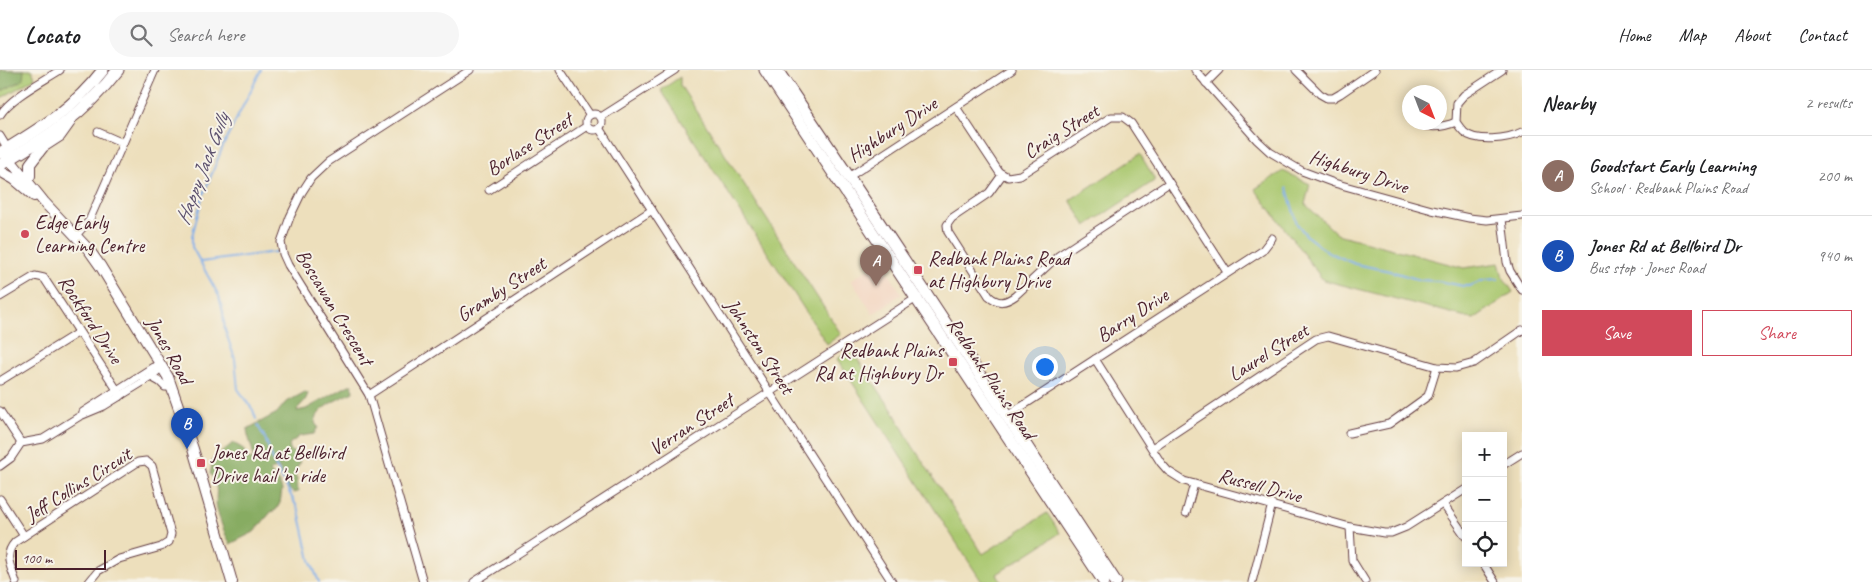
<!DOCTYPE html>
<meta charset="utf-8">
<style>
:root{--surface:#fff;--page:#f6f6f6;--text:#202124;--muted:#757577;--line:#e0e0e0;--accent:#d1495b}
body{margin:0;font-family:Caveat,sans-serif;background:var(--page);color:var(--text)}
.controls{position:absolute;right:15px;bottom:15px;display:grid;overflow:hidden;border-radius:0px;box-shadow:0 2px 12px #0003}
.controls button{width:45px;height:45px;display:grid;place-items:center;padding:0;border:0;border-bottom:1px solid var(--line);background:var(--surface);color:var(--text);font:25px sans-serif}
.compass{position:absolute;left:1402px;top:15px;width:45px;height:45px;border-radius:50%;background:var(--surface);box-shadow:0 2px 12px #0003;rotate:138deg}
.scale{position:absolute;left:15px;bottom:12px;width:91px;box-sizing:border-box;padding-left:5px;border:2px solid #4a1f2b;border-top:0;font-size:14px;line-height:18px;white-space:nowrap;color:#4a1f2b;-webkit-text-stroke:4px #f7f3e8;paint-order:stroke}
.you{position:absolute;left:1044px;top:296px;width:18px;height:18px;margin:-12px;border:4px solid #fff;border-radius:50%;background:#1a73e8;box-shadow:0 0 0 8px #1a73e833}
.badge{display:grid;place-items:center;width:32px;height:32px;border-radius:50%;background:var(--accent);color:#fff;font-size:16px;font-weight:700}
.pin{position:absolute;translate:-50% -41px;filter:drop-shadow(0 1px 2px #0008)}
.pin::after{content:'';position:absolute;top:26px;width:18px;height:15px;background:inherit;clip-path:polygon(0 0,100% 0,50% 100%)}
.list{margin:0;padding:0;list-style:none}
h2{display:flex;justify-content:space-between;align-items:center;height:65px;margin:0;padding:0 20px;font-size:21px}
h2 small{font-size:16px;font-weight:400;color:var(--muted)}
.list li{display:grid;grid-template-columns:32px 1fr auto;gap:15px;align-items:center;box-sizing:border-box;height:80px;padding:0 20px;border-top:1px solid var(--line)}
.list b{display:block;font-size:19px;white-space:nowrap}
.list p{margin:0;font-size:16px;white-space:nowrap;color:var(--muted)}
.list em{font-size:16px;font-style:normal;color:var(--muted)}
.actions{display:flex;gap:10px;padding:15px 20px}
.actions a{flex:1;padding:11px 0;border:1px solid var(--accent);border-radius:0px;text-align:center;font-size:18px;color:var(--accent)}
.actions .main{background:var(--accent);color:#fff}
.icon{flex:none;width:28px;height:28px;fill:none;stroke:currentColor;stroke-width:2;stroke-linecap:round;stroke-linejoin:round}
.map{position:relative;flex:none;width:1522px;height:512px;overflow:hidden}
header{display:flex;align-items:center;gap:30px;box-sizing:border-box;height:70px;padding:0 25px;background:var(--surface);border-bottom:1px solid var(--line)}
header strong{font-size:24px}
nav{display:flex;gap:28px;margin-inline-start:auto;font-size:18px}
.search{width:350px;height:45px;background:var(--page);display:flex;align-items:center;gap:12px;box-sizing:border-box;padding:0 18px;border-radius:28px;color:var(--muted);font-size:19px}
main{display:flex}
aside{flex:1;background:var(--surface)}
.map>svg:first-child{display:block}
.built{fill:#f3d4bf}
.green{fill:#aac870;stroke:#7a744e}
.forest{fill:#87ac62;stroke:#686646}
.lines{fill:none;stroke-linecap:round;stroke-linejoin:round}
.stream{stroke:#7faee9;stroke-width:2}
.street-casing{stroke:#623c41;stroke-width:9}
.secondary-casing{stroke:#623c41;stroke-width:12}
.primary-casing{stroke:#623c41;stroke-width:13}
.street{stroke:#fff;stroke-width:7}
.secondary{stroke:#fff;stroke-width:10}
.primary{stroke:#fff;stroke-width:11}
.poi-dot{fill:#d1495b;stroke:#f7f3e8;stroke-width:2}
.labels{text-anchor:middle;stroke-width:4;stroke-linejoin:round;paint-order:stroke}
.street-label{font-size:20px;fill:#4a1f2b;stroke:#f7f3e8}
.poi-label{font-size:20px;fill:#4a1f2b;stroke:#f7f3e8;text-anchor:start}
.water-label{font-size:21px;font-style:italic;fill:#5d516e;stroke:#f7f3e8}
</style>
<header>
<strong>Locato</strong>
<div class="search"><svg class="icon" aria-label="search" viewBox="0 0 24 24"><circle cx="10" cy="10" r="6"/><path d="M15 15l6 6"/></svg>Search here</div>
<nav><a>Home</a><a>Map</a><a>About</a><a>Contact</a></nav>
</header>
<main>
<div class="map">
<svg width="1522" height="512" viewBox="0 0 1522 512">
<rect width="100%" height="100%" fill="#f7f3e8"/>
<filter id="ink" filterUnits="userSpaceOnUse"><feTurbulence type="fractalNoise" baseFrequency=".02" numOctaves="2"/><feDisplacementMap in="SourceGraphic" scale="10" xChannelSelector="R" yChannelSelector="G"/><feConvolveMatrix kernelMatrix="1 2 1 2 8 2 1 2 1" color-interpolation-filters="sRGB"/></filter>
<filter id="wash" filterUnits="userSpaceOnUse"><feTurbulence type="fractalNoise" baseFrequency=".0096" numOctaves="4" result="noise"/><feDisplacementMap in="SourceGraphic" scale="20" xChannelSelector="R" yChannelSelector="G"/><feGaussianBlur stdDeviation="1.12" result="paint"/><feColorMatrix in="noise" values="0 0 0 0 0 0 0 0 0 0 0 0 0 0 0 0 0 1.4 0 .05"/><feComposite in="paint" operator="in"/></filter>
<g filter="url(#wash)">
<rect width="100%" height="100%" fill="#eddfbc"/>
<polygon class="built" points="881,191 902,224 873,244 851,210"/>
<g class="green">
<polygon points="0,0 32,0 35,8 0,29"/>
<polygon points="680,7 680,15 841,264 827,274 661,20"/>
<polygon points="1140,84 1154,108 1154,111 1086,156 1070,130"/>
<polygon points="1283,101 1310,114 1305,134 1337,164 1464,198 1499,193 1503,207 1513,222 1474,249 1323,210 1255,119"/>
<polygon points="851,280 893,341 912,375 983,484 1047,443 1060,463 997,504 1002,512 982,512 837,289"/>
</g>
<g class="forest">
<polygon points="0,0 24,0 23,10 0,22"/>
<path d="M349 315H352L353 322C340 329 317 336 315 353L318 357 314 364 300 366 289 374 290 380 296 384 300 393 294 403 297 410 298 422 293 423 288 418 279 398 273 399 270 402 279 412 282 420 280 433 276 440 271 442 254 462 230 474C224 462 220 451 217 439 214 425 221 416 210 404L213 389 233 373 242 378 249 389H253C254 378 248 370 247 359L277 343 285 333 305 322 308 323C306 333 299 334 297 341L306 339Z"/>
</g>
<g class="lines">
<g class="stream">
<polyline points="1287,118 1297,154 1308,167 1326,181 1355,194 1390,201 1420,210 1438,211 1463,216 1470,216 1484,210 1498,209"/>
<polyline points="201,192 276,182"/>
<polyline points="256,349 253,340 238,319 235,289 225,260 223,242 219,226 192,177 192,166 202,128 223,76 261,0"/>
<polyline points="258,356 265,368 274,393 299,441 310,490 319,512"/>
</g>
</g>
</g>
<g filter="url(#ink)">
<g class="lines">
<defs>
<g id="street">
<polyline points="560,0 590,45"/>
<polyline points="1195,0 1257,70 1270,82 1302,101 1334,113 1432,140 1469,148 1487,150 1522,146"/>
<polyline points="1296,0 1320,24 1327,28 1333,28 1340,24 1375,0"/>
<path d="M1502 0 1464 25 1457 33 1456 52C1458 55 1461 59 1464 62 1476 73 1508 69 1522 62"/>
<polyline points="1206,13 1219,0"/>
<polyline points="956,37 999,102 1008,107 1020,105 1111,47 1123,47 1131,53 1227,202"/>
<circle cx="594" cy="52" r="8"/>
<path d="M0 45C11 27 42 12 60 0"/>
<polyline points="601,47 675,0"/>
<path d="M1420 55C1432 58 1444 57 1456 52"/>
<polyline points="599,58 892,512"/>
<polyline points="98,62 123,73"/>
<polyline points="0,66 8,79"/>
<path d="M1002 105 989 123 952 148 947 155 948 162 989 226C998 234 1005 233 1015 226L1058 186 1169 113"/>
<polyline points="847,108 1012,0"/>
<polyline points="489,120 587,56"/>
<polyline points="1502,149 1507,192 1510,201 1522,220"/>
<polyline points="76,165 89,151 155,0"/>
<polyline points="0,227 35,206 44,208 121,326"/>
<polyline points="1095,289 1161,393 1168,401 1184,411 1350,457 1384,463 1391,463 1406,457 1466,419"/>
<polyline points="151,307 160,312 165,317 172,317"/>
<polyline points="0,311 79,262"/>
<polyline points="369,325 652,140"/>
<polyline points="0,341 21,373"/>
<polyline points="83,342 153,297 162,297"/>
<polyline points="1007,346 1262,181 1272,168"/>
<polyline points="1349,363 1389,354 1428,326 1437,297"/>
<polyline points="1152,378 1316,269 1328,266 1437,297 1456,298 1474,293 1522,260"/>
<polyline points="1503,395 1522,383"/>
<polyline points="0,396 11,388 21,373 43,369 80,346 104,336 151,307 162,297"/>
<polyline points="0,429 24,466"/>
<polyline points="1443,434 1466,467"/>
<polyline points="1186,443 1194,414"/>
<polyline points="1350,457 1352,490 1365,511"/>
<polyline points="1483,493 1495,512"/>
<path d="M16 512C11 497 3 485 15 472L138 392 146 391 152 396 171 464 169 472 161 477 119 489 98 501 89 512"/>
<polyline points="423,512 369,325 288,195 283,184 281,172 290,147 302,122 311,108 328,92 470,0"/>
<polyline points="474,512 918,227"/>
<polyline points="1252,512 1272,434"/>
</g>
<g id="secondary">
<polyline points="9,83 10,90 44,132 89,180 101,197 168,307 193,379 232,512"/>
<polyline points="0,101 14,109 34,126"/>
<polyline points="30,106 30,94 43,77 60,66 70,52"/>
</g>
<g id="primary">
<polyline points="765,0 1104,512"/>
<path d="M777 0C892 169 1003 341 1116 512"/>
<path d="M0 83C41 58 73 39 103 0"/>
<path d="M0 95C49 66 82 46 118 0"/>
</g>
</defs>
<use href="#street" class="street-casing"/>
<use href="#secondary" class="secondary-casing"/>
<use href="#primary" class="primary-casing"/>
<use href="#street" class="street"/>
<use href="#secondary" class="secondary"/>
<use href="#primary" class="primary"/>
</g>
</g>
<g class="poi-dot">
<circle cx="25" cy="164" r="5"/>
<rect x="913" y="195" width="10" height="10" rx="2.5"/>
<rect x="948" y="287" width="10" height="10" rx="2.5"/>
<rect x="196" y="388" width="10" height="10" rx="2.5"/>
</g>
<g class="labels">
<g class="street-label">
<text transform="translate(892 59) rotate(-33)" y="7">Highbury Drive</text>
<text transform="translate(1061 61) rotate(-32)" y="7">Craig Street</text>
<text transform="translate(529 74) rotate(-33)" y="7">Borlase Street</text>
<text transform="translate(1359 101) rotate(18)" y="7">Highbury Drive</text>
<text transform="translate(501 219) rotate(-33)" y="7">Gramby Street</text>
<text transform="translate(335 237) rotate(59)" y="7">Boscawan Crescent</text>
<text transform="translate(1132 245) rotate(-33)" y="7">Barry Drive</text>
<text transform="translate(91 249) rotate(57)" y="7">Rockford Drive</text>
<text transform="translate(760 276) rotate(57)" y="7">Johnston Street</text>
<text transform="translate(170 280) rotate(61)" y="7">Jones Road</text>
<text transform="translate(1268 282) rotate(-32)" y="7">Laurel Street</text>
<text transform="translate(992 308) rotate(56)" y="7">Redbank Plains Road</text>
<text transform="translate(691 354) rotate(-33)" y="7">Verran Street</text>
<text transform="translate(78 414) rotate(-32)" y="7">Jeff Collins Circuit</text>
<text transform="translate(1260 415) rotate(15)" y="7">Russell Drive</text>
</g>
<g class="poi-label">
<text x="35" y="159">Edge Early<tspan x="35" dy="23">Learning Centre</tspan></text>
<text x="928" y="195">Redbank Plains Road<tspan x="928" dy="23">at Highbury Drive</tspan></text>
<text x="943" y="287" text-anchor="end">Redbank Plains<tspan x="943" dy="23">Rd at Highbury Dr</tspan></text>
<text x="211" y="389">Jones Rd at Bellbird<tspan x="211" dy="23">Drive hail 'n' ride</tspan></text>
</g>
<g class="water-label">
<text transform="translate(202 99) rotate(-69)" y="7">Happy Jack Gully</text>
</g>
</g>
</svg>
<div class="controls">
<button>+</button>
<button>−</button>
<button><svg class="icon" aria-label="locate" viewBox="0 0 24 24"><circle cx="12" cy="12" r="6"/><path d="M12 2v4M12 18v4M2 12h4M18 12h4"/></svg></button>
</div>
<svg class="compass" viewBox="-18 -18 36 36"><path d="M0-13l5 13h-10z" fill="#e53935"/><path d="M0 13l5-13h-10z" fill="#757577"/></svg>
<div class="scale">100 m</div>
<div class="you"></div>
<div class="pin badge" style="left:876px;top:216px;background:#8d6e63">A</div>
<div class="pin badge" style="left:187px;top:379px;background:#1a4fb4">B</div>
</div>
<aside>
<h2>Nearby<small>2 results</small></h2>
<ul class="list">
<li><span class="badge" style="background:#8d6e63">A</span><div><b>Goodstart Early Learning</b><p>School · Redbank Plains Road</p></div><em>200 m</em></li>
<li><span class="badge" style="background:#1a4fb4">B</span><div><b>Jones Rd at Bellbird Dr</b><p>Bus stop · Jones Road</p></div><em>940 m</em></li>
</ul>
<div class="actions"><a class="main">Save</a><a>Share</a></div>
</aside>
</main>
